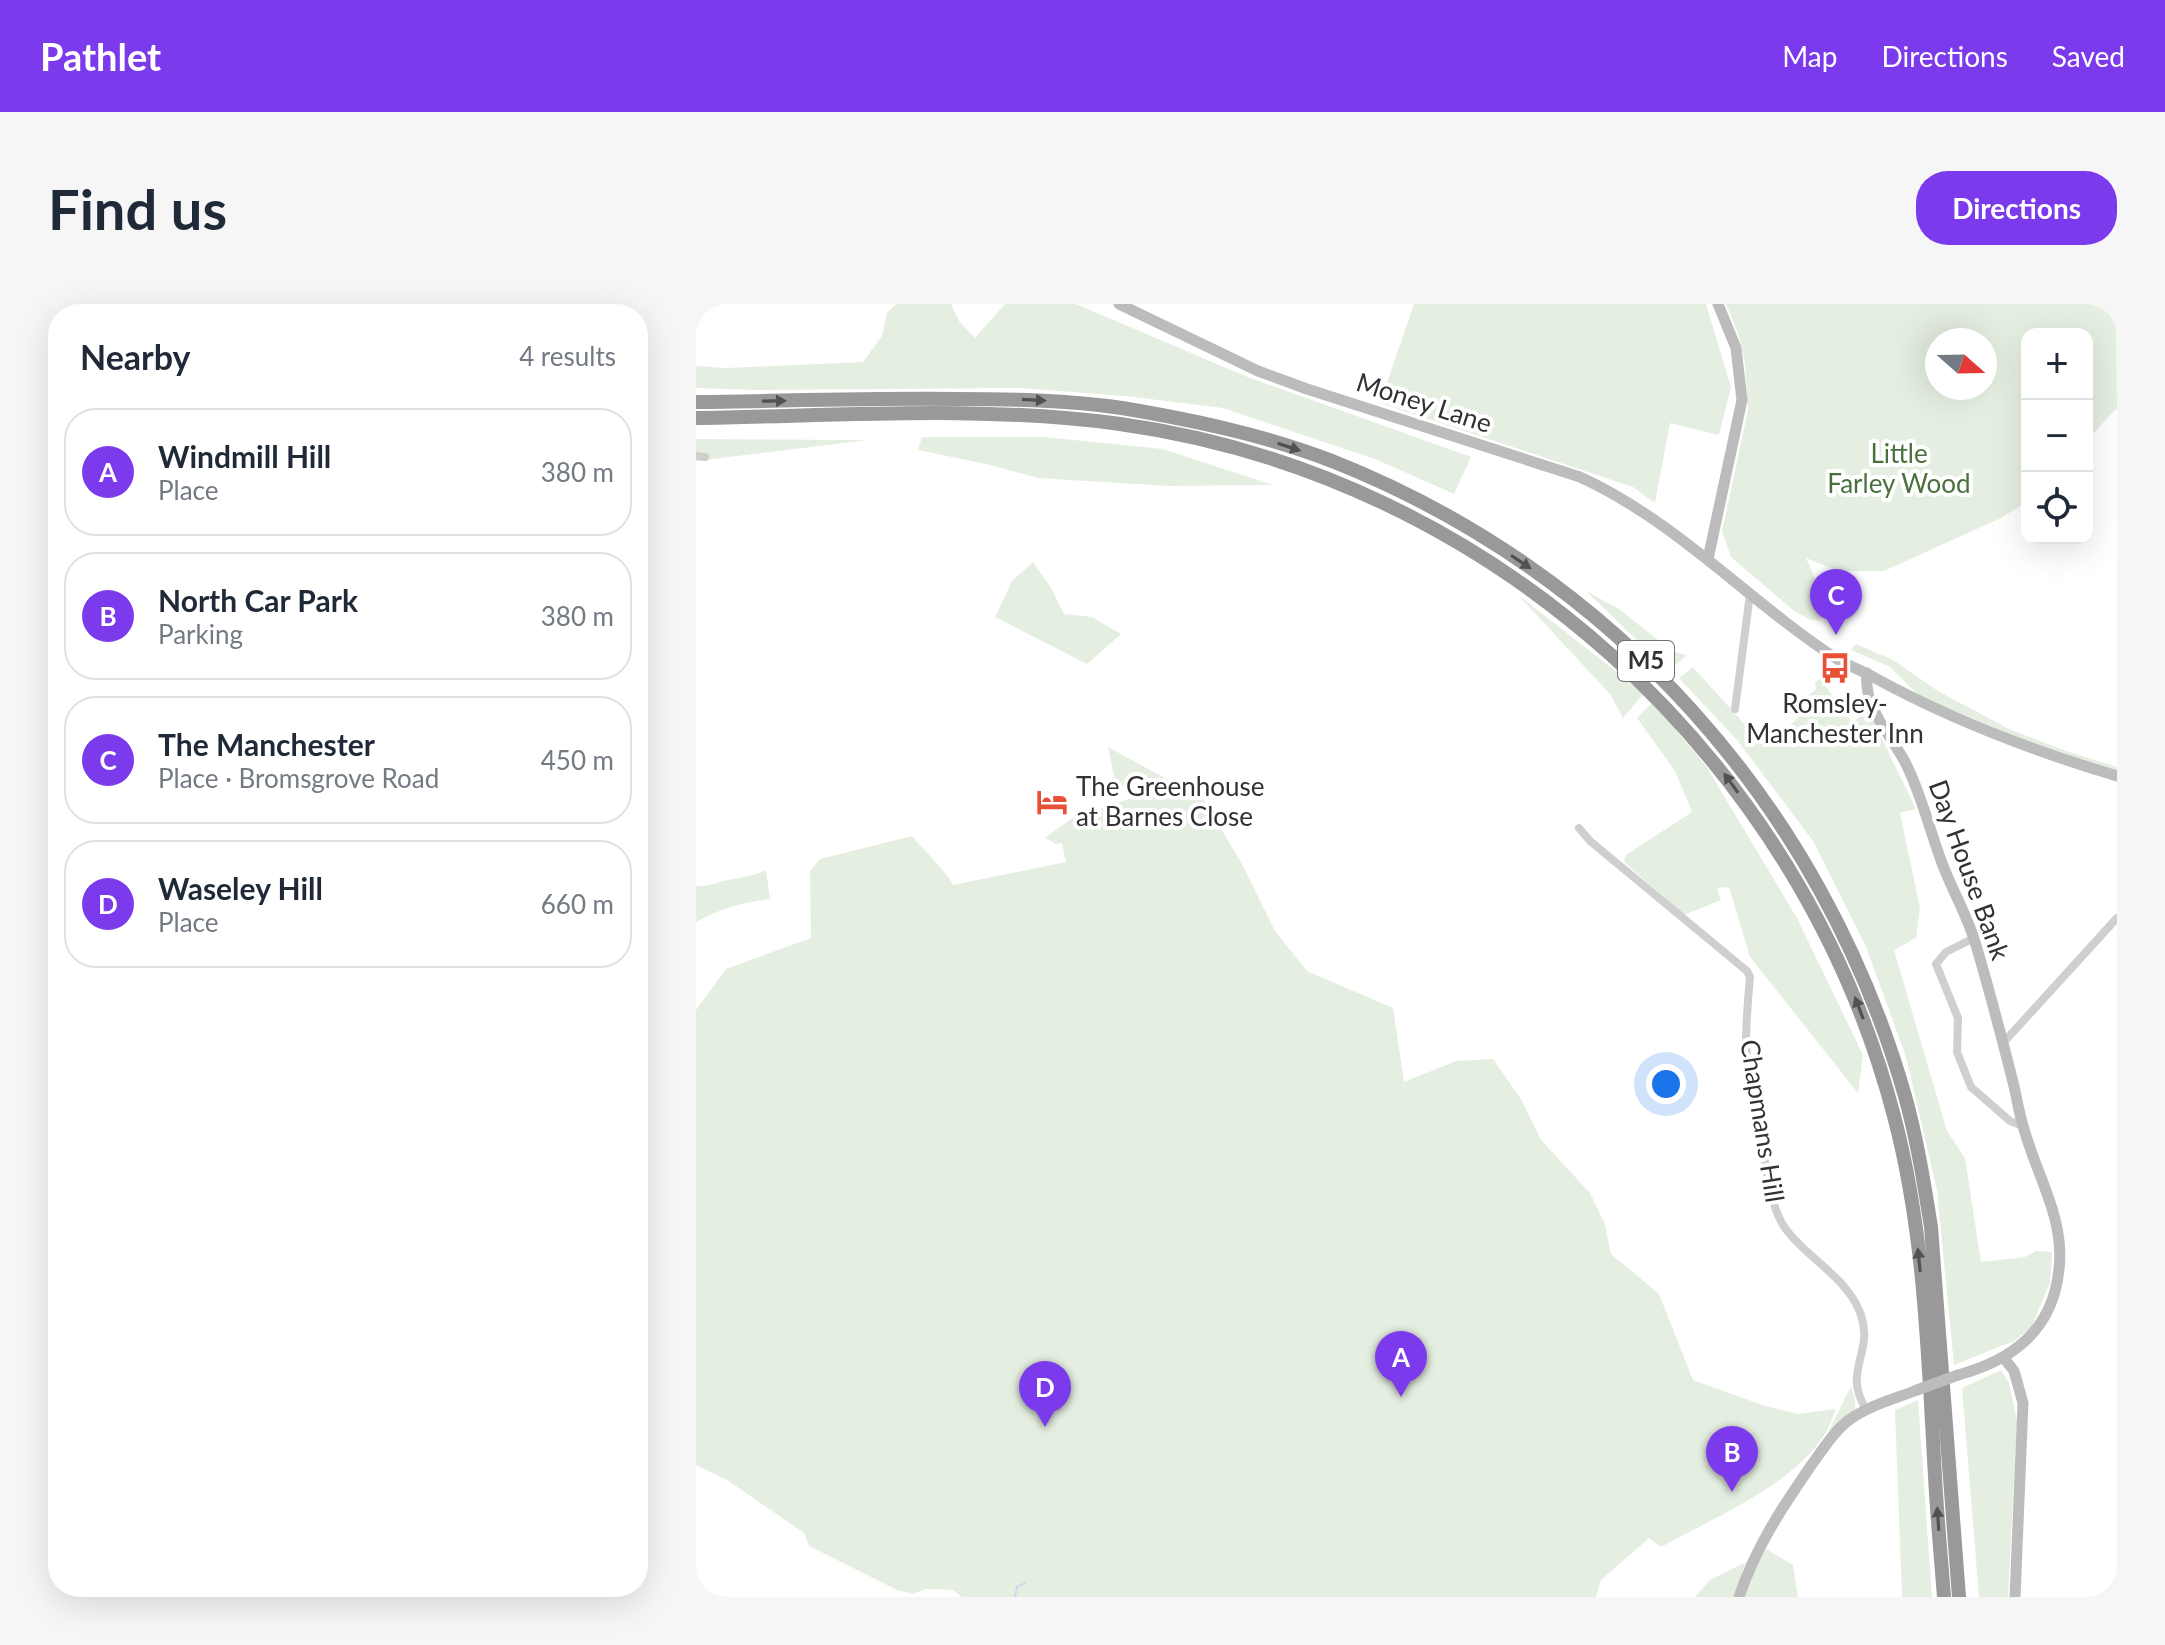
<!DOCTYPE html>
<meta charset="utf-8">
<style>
:root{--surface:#fff;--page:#f6f6f7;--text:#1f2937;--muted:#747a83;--line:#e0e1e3;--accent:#7c3aed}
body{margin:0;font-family:Lato,sans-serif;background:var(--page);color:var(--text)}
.controls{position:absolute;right:24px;top:24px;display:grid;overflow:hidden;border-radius:16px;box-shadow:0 8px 32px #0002}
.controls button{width:72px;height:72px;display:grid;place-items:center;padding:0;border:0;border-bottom:2px solid var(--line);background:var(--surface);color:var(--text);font:40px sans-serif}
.compass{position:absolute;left:1229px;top:24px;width:72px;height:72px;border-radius:50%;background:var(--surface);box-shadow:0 8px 32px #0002;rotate:110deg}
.you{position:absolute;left:970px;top:780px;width:28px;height:28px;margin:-20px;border:6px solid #fff;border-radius:50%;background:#1a73e8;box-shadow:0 0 0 12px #1a73e833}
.badge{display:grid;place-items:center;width:52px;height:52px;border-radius:50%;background:var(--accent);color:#fff;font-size:26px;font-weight:700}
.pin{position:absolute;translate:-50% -66px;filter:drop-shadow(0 2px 4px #0008)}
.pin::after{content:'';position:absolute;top:42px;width:28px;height:24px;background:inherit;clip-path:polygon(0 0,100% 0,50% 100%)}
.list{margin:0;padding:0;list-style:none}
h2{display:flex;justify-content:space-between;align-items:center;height:104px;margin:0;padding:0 32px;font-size:34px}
h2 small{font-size:26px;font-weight:400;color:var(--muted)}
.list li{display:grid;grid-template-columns:52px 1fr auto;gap:24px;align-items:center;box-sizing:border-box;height:128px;margin:0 16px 16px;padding:0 16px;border:2px solid var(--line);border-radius:32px}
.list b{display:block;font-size:30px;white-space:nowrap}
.list p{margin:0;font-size:26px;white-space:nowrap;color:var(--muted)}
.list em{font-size:26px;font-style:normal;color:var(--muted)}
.icon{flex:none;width:44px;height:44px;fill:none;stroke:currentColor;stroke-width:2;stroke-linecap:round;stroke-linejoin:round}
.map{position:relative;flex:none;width:1421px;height:1293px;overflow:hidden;border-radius:32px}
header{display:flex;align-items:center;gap:48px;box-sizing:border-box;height:112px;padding:0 40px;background:var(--accent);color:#fff}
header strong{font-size:38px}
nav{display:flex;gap:44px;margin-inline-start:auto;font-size:28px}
.intro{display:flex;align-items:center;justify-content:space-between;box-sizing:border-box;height:192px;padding:0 48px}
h1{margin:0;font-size:56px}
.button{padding:20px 36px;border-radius:32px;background:var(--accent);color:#fff;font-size:28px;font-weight:700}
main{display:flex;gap:48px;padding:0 48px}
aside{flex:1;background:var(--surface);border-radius:32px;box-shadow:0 8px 32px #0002}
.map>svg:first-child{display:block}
.green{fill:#e5efe1;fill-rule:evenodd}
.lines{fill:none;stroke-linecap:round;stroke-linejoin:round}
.stream{stroke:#cedaee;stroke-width:2}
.street{stroke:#cfcfcf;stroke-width:8}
.secondary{stroke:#bcbcbc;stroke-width:11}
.highway{stroke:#999;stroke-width:14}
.secondary-bridge{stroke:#bcbcbc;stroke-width:11}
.oneway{fill:#515151}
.labels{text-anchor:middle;stroke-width:8;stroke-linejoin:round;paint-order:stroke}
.shield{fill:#fff;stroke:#707070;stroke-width:2}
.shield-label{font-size:24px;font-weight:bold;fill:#323232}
.street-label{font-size:26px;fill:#323232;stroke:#fff}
.park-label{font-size:26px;fill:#4a703e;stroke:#fff}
.poi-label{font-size:26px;fill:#323232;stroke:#fff}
</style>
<header>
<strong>Pathlet</strong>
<nav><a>Map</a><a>Directions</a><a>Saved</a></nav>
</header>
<div class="intro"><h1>Find us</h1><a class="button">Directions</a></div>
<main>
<aside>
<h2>Nearby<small>4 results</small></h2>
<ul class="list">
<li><span class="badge">A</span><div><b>Windmill Hill</b><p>Place</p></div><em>380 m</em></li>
<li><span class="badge">B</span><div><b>North Car Park</b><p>Parking</p></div><em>380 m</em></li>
<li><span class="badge">C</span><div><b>The Manchester</b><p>Place · Bromsgrove Road</p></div><em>450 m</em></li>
<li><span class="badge">D</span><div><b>Waseley Hill</b><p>Place</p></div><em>660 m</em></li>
</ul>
</aside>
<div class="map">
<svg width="1421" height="1293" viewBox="0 0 1421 1293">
<rect width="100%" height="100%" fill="#fff"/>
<g class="green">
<polygon points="200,0 255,0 263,17 279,34 309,0 380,0 549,72 775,153 758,190 679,155 527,104 429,92 324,84 57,86 0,84 0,62 30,64 167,58 186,32 191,9"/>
<polygon points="718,0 1010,0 1035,83 1023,131 974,119 959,199 937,183 684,99"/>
<path d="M1030 0H1420L1421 104 1391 136V30H1331V198L1305 214 1188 267H1142L1110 254 1131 302 1128 312 1122 316H1115L1098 307 1035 253 1026 227 1052 106 1049 59 1043 32ZM1289 36V84H1241V36Z"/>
<polygon points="226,133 348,133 467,145 577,181 473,182 342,174 290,160 222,146"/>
<polygon points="0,135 172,136 0,157"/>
<polygon points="337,258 355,284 368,310 396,313 425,330 391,360 299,313 316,277"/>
<polygon points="890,287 923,305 976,347 991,351 973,367"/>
<polygon points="821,290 948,389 927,414 914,390"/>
<polygon points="1160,340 1197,356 1242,387 1313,425 1370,447 1421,463 1421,468 1361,450 1223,392 1194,363 1155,346"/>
<polygon points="997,363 1069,443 1102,414 1098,404 1120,385 1119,379 1124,374 1156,419 1172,406 1220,505 1204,509 1224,604 1220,634 1198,646 1251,827 1269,854 1285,958 1329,953 1340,947 1356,948 1354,979 1335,1024 1318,1037 1258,1061 1241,886 1210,753 1170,643 1117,537 1041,436 983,374"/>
<polygon points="957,398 1010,462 1101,614 1167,751 1162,789 1054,653 1033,583 1021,584 1025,596 988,611 928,558 930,551 996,508 979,467 941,414"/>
<path d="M412 443 489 485 503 488 545 558 579 627 611 667 697 704 708 778 760 757 797 755 825 795 845 836 894 889 909 920 915 950 963 990 997 1076 1066 1101 1101 1110 1140 1105C1136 1114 1133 1125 1127 1133 1093 1183 1017 1214 965 1243L953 1234 905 1276 900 1293H266L257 1286 229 1285 217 1290 201 1286 113 1242 108 1229 31 1176 0 1161V706L30 665 115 634 114 567 124 555 216 532C225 543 254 572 257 581L370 558 366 539 360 540 349 534 375 515 438 493 419 477Z"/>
<path d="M70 566 74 595C46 598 24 605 0 618V582C13 583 20 578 32 576 46 573 57 572 70 566Z"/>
<polygon points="1305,1066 1313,1079 1321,1117 1312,1293 1283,1293 1266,1084"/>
<path d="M1155 1082C1164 1111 1159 1108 1137 1129H1132Z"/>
<polygon points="1222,1096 1236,1293 1206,1293 1199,1106"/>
<polygon points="1070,1245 1097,1261 1102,1293 1048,1293 1053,1275"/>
<polygon points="1050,1258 1037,1293 999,1293 1014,1276"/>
</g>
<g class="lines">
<polyline class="stream" points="319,1293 321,1283 329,1279"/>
<g class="street">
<polyline points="0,152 9,153"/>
<polyline points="1039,405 1054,290"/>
<path d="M883 524 894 537 1051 667 1054 673C1052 695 1050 718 1050 740 1050 759 1058 776 1061 794 1067 830 1069 896 1089 924 1111 955 1152 973 1165 1011 1178 1049 1146 1067 1170 1105"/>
<polyline points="1278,634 1250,648 1240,660 1262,714 1261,748 1275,783 1314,817 1327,822"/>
<polyline points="1307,739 1421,614"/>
</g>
<g class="secondary">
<path d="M423 0 562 67 611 85 884 173C982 218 1052 297 1141 355 1153 362 1167 367 1179 374 1256 416 1337 447 1421 472"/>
<polyline points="1012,255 1046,96 1040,44 1022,0"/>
<path d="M1171 369C1167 405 1197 433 1211 462 1226 493 1234 527 1246 559 1256 586 1271 611 1279 638 1293 684 1305 731 1317 778 1321 794 1323 810 1328 825 1341 872 1369 915 1363 965 1357 1026 1317 1056 1262 1071"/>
<polyline points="1308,1054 1318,1067 1327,1099 1319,1293"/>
<path d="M1043 1293C1059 1245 1085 1205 1114 1163 1126 1147 1137 1128 1153 1116 1174 1101 1198 1095 1221 1086"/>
</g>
<g class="highway">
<path d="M0 98C86 97 173 94 259 95 315 95 371 96 426 104 497 116 569 131 636 157 917 268 1126 502 1209 792 1221 835 1228 879 1235 923L1263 1293"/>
<path d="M0 114C141 112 284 101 424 120 793 171 1104 452 1198 812 1229 929 1232 1052 1239 1172 1241 1212 1245 1253 1248 1293"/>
</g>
<polyline class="secondary-bridge" points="1221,1086 1262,1071"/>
</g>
<defs><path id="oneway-solid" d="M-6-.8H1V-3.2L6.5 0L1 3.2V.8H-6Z" transform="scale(2)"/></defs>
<g class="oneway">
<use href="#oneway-solid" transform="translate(338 96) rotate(3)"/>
<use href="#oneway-solid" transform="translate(78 97) rotate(-1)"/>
<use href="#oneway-solid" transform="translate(593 143) rotate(18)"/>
<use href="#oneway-solid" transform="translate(825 258) rotate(34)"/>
<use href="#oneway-solid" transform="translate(1035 479) rotate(-126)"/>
<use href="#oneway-solid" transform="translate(1163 704) rotate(-111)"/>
<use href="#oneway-solid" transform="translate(1223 956) rotate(-96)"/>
<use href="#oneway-solid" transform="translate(1242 1215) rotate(-94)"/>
</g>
<defs>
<symbol id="bus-bare" viewBox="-9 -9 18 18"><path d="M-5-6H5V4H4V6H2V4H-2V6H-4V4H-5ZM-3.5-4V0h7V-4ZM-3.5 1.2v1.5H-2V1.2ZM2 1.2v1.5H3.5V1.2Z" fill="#e85136" stroke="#fff" stroke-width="2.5" paint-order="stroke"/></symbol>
<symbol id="hotel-bare" viewBox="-9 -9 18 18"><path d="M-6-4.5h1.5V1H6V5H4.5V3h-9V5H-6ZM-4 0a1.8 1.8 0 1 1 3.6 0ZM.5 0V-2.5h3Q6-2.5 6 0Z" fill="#e85136" stroke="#fff" stroke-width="2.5" paint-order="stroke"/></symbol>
</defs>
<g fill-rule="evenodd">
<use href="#bus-bare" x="1117" y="342" width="44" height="44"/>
<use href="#hotel-bare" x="334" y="476" width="44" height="44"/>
</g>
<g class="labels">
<rect class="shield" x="922" y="337" width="56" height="40" rx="6"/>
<g class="shield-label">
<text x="950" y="365">M5</text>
</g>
<g class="street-label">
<text transform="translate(728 99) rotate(18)" y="9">Money Lane</text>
<text transform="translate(1273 566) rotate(70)" y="9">Day House Bank</text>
<text transform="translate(1066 817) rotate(81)" y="9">Chapmans Hill</text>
</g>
<g class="park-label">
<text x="1203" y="159">Little<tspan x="1203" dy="30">Farley Wood</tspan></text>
</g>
<g class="poi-label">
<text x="1139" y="409">Romsley-<tspan x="1139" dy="30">Manchester Inn</tspan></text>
<text x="380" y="492" text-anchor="start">The Greenhouse<tspan x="380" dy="30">at Barnes Close</tspan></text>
</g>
</g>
</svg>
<div class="controls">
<button>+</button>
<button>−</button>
<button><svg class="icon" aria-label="locate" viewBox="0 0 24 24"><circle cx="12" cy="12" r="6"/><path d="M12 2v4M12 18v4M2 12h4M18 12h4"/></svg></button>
</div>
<svg class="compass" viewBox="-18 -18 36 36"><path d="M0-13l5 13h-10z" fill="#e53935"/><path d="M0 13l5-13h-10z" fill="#747a83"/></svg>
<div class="you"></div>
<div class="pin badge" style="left:705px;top:1093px">A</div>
<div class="pin badge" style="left:1036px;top:1188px">B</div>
<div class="pin badge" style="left:1140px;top:331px">C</div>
<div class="pin badge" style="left:349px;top:1123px">D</div>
</div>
</main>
